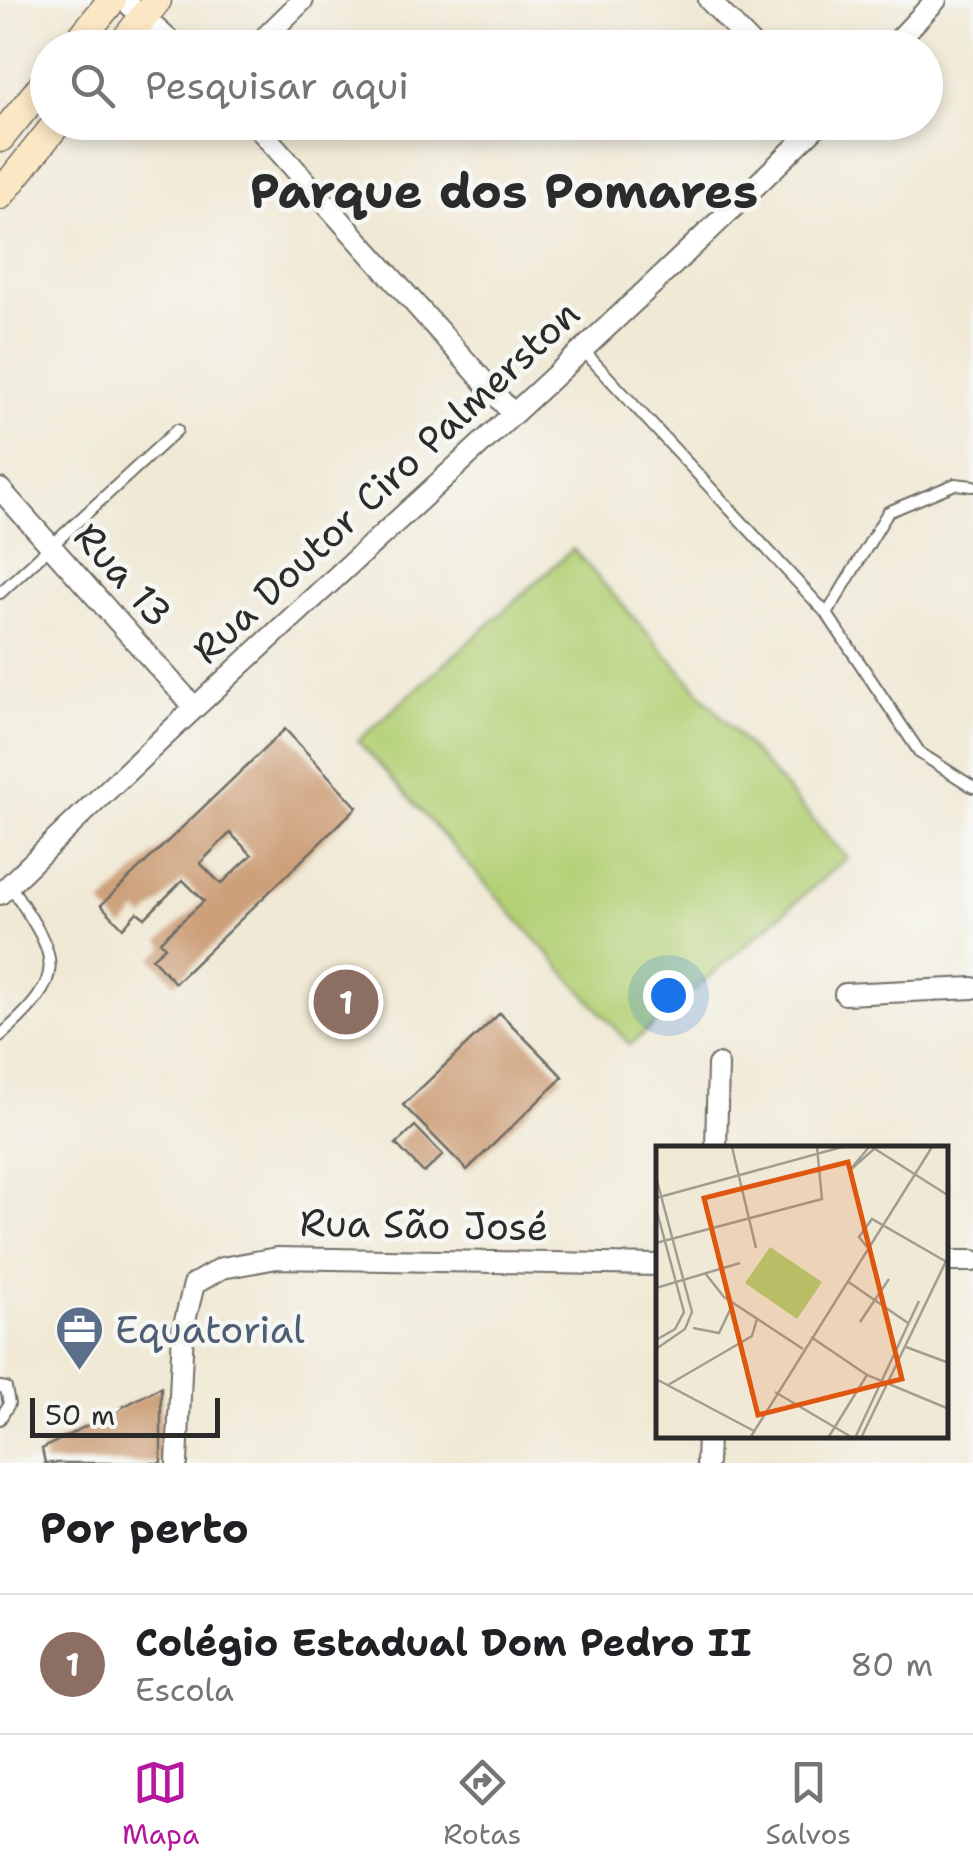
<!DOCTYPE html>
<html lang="pt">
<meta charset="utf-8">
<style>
:root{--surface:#fff;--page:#f6f6f6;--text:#202124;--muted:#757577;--line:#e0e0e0;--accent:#b5179e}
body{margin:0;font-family:"Shantell Sans",sans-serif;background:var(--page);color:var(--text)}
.scale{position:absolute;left:30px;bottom:25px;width:190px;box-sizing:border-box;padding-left:10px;border:5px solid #2b2b2b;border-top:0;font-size:28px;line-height:35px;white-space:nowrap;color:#2b2b2b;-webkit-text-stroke:8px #f6f6f2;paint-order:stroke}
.you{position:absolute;left:668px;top:995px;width:35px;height:35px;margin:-25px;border:8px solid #fff;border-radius:50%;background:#1a73e8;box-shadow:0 0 0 15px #1a73e833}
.badge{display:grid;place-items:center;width:65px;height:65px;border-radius:50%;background:var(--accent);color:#fff;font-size:32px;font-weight:700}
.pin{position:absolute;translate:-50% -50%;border:5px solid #fff;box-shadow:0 2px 10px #0006}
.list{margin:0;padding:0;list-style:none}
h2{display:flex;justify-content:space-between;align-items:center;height:130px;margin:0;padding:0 40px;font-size:42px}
h2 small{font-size:32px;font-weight:400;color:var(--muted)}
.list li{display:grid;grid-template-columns:65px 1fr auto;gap:30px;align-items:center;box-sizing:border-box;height:140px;padding:0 40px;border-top:2px solid var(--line)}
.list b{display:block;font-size:38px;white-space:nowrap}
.list p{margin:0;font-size:32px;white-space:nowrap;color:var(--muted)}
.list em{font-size:32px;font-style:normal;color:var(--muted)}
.icon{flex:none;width:55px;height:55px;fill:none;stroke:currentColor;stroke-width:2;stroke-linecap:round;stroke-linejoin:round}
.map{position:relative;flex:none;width:973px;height:1463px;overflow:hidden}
.search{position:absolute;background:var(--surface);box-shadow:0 5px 15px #0003;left:30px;right:30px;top:30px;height:110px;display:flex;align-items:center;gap:25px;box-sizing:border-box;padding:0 35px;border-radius:55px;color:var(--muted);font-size:38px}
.sheet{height:270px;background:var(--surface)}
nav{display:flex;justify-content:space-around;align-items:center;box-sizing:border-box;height:140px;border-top:2px solid var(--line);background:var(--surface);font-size:28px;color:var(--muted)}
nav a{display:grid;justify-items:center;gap:5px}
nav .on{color:var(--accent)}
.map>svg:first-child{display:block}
.green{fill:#b3d076;stroke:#6f7e50;stroke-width:2.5}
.building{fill:#cda07a;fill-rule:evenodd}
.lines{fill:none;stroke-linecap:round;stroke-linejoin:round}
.service-casing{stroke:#706e66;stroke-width:14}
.minor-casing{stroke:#706e66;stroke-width:24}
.secondary-casing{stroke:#706e66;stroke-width:31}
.service{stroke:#fff;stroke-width:10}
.minor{stroke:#fff;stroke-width:20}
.secondary{stroke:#fbe7c3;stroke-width:28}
.labels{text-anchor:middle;stroke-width:9;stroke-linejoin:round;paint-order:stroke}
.street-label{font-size:38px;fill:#2b2b2b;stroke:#f6f6f2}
.service-label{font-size:38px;fill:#4e5e75;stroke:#f6f6f2;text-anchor:start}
.district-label{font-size:48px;font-weight:bold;fill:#2b2b2b;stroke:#f6f6f2}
.inset-road{fill:none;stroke:#a19d91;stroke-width:2.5}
.view{fill:#df570e;fill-opacity:0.15;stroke:#df570e;stroke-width:5}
.inset-edge{fill:none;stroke:#2b2b2b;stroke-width:5}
</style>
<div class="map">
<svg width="973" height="1463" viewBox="0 0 973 1463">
<rect width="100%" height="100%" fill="#f6f6f2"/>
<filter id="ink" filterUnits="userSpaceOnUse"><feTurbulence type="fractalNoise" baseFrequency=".01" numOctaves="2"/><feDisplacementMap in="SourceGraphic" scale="20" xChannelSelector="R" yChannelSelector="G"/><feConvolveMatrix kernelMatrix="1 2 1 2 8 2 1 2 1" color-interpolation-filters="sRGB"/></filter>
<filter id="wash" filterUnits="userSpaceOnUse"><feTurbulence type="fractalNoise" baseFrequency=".0048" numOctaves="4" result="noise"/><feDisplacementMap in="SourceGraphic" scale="40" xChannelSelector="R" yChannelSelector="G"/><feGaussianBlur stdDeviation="2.25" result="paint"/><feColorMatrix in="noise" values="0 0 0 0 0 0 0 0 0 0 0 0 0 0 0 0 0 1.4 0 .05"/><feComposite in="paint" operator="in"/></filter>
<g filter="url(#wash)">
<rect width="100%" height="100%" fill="#f0e9d5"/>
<polygon class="green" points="573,549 847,858 630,1045 358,741"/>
<g id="blocks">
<g class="building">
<path d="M285 729 357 807 175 983 152 958 165 947 160 941 204 901 183 880 145 918 137 912 123 928 101 905ZM230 833 252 855 221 884 200 863Z"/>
<polygon points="500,1013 563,1077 467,1170 403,1105"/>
<polygon points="415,1126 443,1155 424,1173 396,1144"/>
<polygon points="161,1387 161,1463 45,1463 42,1449"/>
</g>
</g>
</g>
<g filter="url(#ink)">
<use href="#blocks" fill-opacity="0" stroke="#706e66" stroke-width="2.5"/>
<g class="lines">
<defs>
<g id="service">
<polyline points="582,349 827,614 920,753 973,787"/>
<polyline points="0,593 177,430"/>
<polyline points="827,614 888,512 955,484 973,486"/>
<path d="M0 1036C72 973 57 958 10 885"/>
<polyline points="0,1387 6,1388 9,1404 0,1419"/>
</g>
<g id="minor">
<polyline points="124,0 178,48"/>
<polyline points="709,0 755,48"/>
<polyline points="254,48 303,0"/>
<polyline points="891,48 936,0"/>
<polyline points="253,122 513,414"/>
<polyline points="0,489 194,707"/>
<path d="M0 894C268 631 554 386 821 122"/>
<polyline points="845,994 973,988"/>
<polyline points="716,1148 718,1065"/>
<polyline points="946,1261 973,1261"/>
<polyline points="177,1463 183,1329 194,1284 222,1268 277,1258 658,1265"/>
<polyline points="707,1463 708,1436"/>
</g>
<g id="secondary">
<polyline points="73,48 112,0"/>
<polyline points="119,48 157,0"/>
<polyline points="0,138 48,79"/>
<polyline points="0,195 58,122"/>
</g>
</defs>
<use href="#service" class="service-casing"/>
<use href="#minor" class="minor-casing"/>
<use href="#secondary" class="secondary-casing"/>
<use href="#service" class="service"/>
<use href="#minor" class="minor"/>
<use href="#secondary" class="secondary"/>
</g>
</g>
<defs>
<symbol id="office-pin" viewBox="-11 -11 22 30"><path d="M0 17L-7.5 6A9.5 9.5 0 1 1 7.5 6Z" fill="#5c6f8a" stroke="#f6f6f2"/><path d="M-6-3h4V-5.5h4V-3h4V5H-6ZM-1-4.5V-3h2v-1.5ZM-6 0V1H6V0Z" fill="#fff"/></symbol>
</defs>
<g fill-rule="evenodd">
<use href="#office-pin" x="52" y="1302" width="55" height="75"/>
</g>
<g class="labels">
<g class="street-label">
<text transform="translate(386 482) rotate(-43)" y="13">Rua Doutor Ciro Palmerston</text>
<text transform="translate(123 575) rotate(48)" y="13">Rua 13</text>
<text transform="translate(424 1225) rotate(1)" y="13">Rua São José</text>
</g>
<g class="service-label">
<text x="115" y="1343">Equatorial</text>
</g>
<g class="district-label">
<text x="504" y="208">Parque dos Pomares</text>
</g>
</g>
<g transform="translate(656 1146)">
<rect width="292" height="292" fill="#f0e9d5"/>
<path d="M114 101 166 136 141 173 89 137Z" fill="#b3d076"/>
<path class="inset-road" d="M76 1 100 102M216 1 293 50M193 25 218 3M193 25 213 1M0 31 36 166 29 183 0 203M0 52 186 1M0 62 28 166 19 183 0 194M0 97 166 53 161 1M211 101 203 91 216 73 289 115M49 127 68 151 147 203M191 135 252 177M0 142 84 117M204 176 233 133M37 182 63 187 74 164M155 191 211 229 293 263M250 201 293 217M0 233 98 285M12 239 96 190 101 173M119 246 197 292M94 292 276 1M172 292 211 229M199 292 263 155M205 292 293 109"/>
<path class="view" d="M192 16 246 233 102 269 48 52Z"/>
<rect width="292" height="292" class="inset-edge"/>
</g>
</svg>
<div class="scale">50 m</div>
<div class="you"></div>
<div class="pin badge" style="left:346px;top:1002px;background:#8d6e63">1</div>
<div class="search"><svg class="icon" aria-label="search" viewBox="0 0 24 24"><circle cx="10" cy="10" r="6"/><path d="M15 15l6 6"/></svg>Pesquisar aqui</div>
</div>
<section class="sheet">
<h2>Por perto<small></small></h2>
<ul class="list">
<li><span class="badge" style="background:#8d6e63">1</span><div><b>Colégio Estadual Dom Pedro II</b><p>Escola</p></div><em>80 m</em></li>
</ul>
</section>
<nav>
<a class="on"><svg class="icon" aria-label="map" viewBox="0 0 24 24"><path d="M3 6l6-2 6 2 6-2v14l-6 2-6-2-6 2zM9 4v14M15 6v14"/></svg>Mapa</a>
<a><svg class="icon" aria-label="directions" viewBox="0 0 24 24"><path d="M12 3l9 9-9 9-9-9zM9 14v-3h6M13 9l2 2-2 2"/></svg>Rotas</a>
<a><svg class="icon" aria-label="saved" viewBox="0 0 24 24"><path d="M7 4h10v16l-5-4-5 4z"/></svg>Salvos</a>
</nav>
